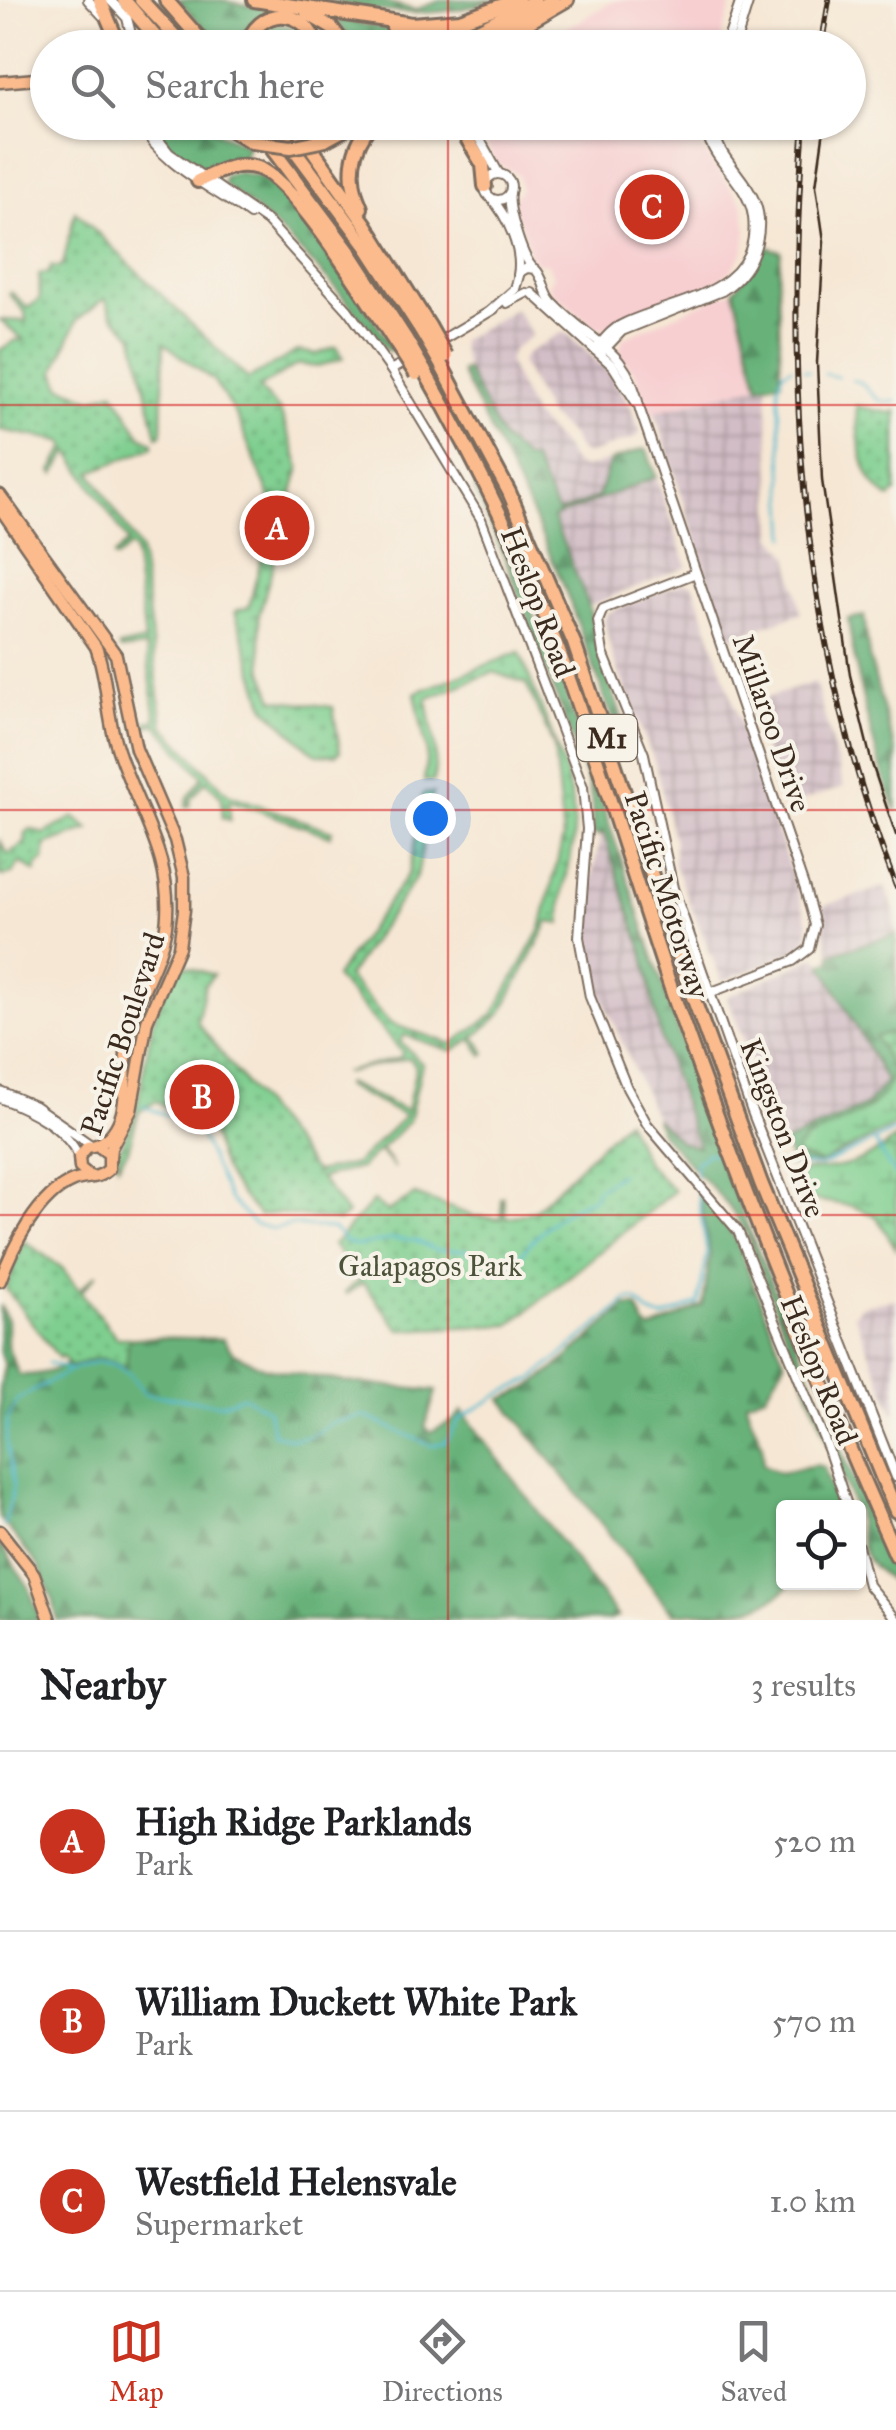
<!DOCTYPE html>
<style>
:root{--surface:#fff;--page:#f2f2f2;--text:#202124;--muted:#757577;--line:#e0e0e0;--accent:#c8321e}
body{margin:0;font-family:"IM FELL Great Primer",serif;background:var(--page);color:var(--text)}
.controls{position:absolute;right:30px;bottom:30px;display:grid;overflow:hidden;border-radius:10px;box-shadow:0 2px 8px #0004}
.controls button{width:90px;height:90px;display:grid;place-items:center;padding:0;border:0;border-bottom:2px solid var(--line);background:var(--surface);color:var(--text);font:50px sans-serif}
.you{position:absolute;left:430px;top:818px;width:35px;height:35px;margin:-25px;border:8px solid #fff;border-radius:50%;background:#1a73e8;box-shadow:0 0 0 15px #1a73e833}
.badge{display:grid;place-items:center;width:65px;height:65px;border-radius:50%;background:var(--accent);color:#fff;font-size:32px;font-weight:700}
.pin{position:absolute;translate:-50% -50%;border:5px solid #fff;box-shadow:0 2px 10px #0006}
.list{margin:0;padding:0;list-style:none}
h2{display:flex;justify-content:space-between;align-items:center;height:130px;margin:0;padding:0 40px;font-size:42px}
h2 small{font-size:32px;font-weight:400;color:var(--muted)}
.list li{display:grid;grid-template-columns:65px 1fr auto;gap:30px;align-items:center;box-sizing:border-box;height:180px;padding:0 40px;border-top:2px solid var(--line)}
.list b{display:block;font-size:38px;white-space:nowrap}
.list p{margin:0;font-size:32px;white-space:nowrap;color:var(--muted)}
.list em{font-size:32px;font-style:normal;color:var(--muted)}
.icon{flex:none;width:55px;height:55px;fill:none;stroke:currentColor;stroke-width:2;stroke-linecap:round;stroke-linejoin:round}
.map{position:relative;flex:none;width:896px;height:1620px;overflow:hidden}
.search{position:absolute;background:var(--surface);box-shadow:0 2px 8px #0004;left:30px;right:30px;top:30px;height:110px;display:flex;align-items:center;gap:25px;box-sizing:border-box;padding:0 35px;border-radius:55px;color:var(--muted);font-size:38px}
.sheet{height:670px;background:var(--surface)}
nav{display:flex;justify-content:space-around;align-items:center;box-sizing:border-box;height:140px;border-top:2px solid var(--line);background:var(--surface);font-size:28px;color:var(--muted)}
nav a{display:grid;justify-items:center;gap:5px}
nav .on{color:var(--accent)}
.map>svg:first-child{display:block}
.built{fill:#f7cfd1}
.industrial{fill:url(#industrial-grid)}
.forest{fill:url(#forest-firs);stroke:#516e4c;stroke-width:2.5}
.wetland{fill:url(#wetland-marsh);stroke:#5d7c57;stroke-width:2.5}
.park{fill:url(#park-dots);stroke:#5d7c57;stroke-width:2.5}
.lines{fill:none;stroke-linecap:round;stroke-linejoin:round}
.stream{stroke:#52bacf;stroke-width:2.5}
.tertiary-casing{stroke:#7c6c5e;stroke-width:12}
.primary-casing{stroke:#7c6c5e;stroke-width:15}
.trunk-casing{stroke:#7c6c5e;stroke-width:16}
.motorway-casing{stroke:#7c6c5e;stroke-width:18}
.tertiary{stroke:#fff;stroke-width:8}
.primary{stroke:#fbbb8d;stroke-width:10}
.trunk{stroke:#fbbb8d;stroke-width:11}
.motorway{stroke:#fbbb8d;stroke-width:12}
.tram{stroke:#3b2a1e;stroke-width:2.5}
.rail-casing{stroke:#3b2a1e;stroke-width:6}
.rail{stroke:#f7f3e8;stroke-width:2.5;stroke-dasharray:8;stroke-linecap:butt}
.motorway-bridge-casing{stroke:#7c6c5e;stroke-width:18;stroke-linecap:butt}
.motorway-bridge{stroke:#fbbb8d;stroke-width:12}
.grid{fill:none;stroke:#d62828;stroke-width:2.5;stroke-opacity:0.55}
.labels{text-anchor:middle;stroke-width:8;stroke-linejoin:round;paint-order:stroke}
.shield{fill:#f7f3e8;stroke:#73665b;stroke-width:2.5}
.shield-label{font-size:28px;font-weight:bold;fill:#3b2a1e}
.street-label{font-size:30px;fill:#3b2a1e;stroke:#f7f3e8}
.park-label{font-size:30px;fill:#4c533a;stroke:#f7f3e8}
</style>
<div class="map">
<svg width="896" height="1620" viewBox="0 0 896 1620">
<defs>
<pattern id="industrial-grid" width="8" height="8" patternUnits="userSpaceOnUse" patternTransform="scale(2.5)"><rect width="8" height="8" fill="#d2bdc6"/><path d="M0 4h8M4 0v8" fill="none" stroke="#ac9aa0"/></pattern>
<pattern id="forest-firs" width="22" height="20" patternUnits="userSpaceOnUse" patternTransform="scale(2.5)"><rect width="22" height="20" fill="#67b27a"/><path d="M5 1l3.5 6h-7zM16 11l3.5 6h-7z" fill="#569163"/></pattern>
<pattern id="wetland-marsh" width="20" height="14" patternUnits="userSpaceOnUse" patternTransform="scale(2.5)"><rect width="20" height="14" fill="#7fcf90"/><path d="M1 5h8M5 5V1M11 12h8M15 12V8" fill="none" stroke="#69a875"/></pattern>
<pattern id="park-dots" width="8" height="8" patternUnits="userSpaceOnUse" patternTransform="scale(2.5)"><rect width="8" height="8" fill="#7fcf90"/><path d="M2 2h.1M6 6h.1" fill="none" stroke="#69a875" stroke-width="1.8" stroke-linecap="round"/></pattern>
</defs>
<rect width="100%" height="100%" fill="#f7f3e8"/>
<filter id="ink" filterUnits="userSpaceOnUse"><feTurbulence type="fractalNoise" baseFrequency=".01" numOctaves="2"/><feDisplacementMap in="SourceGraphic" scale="20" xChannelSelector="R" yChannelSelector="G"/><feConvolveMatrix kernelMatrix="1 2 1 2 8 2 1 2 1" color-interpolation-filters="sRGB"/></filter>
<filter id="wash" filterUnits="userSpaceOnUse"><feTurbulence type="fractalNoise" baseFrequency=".0048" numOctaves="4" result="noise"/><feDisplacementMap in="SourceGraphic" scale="40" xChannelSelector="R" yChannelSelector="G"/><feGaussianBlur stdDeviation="2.25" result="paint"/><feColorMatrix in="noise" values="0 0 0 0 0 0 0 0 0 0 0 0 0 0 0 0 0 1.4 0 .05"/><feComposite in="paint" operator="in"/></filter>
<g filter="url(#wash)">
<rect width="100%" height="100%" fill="#f6e7d4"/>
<g class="built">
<polygon points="615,0 733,0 718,47 532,48"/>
<polygon points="475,123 699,123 697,134 700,146 743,204 747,230 743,253 731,271 711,285 634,311 605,329 593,326 550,290 549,284 554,276 547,263 537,263 530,255 525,235 513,208 515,196 521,190 518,174 497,164"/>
<polygon points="734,290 759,386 648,414 636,375 619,353 623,338"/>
</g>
<g class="industrial">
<polygon points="515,309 532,335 511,351 508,362 533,416 560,443 574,464 584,468 610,461 598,497 558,513 532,459 527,461 502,439 466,369 460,341"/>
<polygon points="561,333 566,333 609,372 630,405 640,432 637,437 586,455 578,449 571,435 548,415 521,362 526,354"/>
<polygon points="767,383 773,536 789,556 801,613 728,639 655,412"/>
<polygon points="656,477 687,566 589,606 553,517"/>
<polygon points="685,582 694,586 808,923 808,936 802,946 792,953 722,981 674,865 674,840 655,763 613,658 604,620 608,613"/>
<polygon points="815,682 844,787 784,807 748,704"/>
<polygon points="602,828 644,956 661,1040 699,1148 680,1142 655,1117 597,985 587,905"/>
<polygon points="885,887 896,915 896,934 831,954 817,908"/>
<polygon points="817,956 886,1081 867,1104 784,1143 727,997"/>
<polygon points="896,1299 896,1417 854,1315 861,1306"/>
</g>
<g class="forest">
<path d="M178 0H220L276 11C255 16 244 26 241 47H223Z"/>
<path d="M317 0H378L415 10 442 0H494C430 22 381 12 317 0Z"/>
<polygon points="337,19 391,30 422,47 353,47"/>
<path d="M278 23 302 30 310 48H252C258 34 264 27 278 23Z"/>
<polygon points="152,123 205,123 220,134 248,146 243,160 221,163 206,170 171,147"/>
<path d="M237 172 264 178 274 186 346 277 393 348 388 351C338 288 288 232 223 184L225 175Z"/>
<path d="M766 247 781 251 778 280 781 381 759 386 734 290C746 278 757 253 766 247Z"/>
<polygon points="466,369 502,439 527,460 532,459 558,513 598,497 610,461 643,449 647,450 656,477 553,518 589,606 600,658 622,717 613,720 565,589 532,514 461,372"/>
<path d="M478 487 511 559 566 694 725 1172 896 1580V1589C889 1579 881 1573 872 1565 860 1554 858 1524 858 1508L854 1507 745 1230 727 1204 660 1132 655 1117 680 1142 698 1147 661 1040 644 956 603 831 600 836 593 834 592 801 586 777 507 563 474 489Z"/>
<path d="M864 616 869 656 896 755V811C872 749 858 685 848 619Z"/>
<polygon points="896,934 896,1125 816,1165 792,1164 784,1143 867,1105 886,1081 822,964 832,960 831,954"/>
<path d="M702 1194 735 1238 785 1362 766 1394 746 1401C750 1428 767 1436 762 1464L780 1473 815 1465 824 1467 836 1507 784 1508V1582L791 1583C765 1618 713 1610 673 1614L502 1399 528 1388 552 1371 626 1306 637 1307 645 1326 651 1330 703 1305 710 1254 699 1196Z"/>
<path d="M0 1305 7 1320V1346L19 1375C62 1376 75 1355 113 1342 137 1334 196 1339 223 1339L233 1353 265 1368 347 1382 436 1391 425 1427 431 1432 454 1420 462 1411 618 1617 607 1620H57L54 1602 38 1565 0 1518V1391L4 1366 0 1351Z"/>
<polygon points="0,1544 29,1587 40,1620 0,1620"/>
</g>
<g class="wetland">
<path d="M887 1033 896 1036V1125L821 1163 797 1156 796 1151 804 1141C835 1121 889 1114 892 1069L875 1037Z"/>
<path d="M896 1138V1248L876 1216 852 1206 807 1199 800 1179 802 1171 807 1170C844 1170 867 1161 896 1138Z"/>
</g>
<g class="park">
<polygon points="75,211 248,379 297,351 317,354 336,347 343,358 318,367 298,364 259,388 280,411 300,467 259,616 263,671 274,699 333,707 340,751 336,755 317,754 309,749 265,707 235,611 249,607 274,507 237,417 214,381 164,343 162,434 157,436 134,336 112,315 105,298 77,320 55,371 61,386 92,399 114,391 141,436 153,442 153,447 91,472 140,550 163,725 228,794 332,831 330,836 229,800 230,820 223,818 221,796 206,781 191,799 190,806 186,806 188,797 203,777 156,724 136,729 135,725 156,720 146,647 121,650 119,647 145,641 134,551 130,546 116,559 113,557 128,542 69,451 55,474 52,471 66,447 62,441 0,430 0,350 16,340 24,340 0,320 26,321 25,312 9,294 11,292 28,308 40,299 39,274 49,273 51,266 58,268 63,265"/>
<path d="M856 406 891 413 896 410V492L890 498C860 482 858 437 856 406Z"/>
<path d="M519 652 523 660C541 711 575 778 574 831 573 863 558 892 562 923L549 922 501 1014 475 1037 486 1053 483 1055 472 1039 452 1051 404 1035 400 1041 422 1064 409 1121 381 1149 394 1168 379 1150 360 1168 320 1178 347 1214 339 1221 277 1213 259 1216C248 1202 233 1188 225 1172 213 1149 214 1118 190 1102L167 1109 157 1101 139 1112 128 1150 118 1165C115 1147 131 1131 135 1114 148 1065 146 1005 182 965L213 975 205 985 197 1022 315 1172 355 1164 405 1116 345 1086 346 1083 407 1111 416 1066 409 1058 343 1073 399 1058 403 1053 335 977 409 873 423 794 433 793 417 876 347 977 391 1024 452 1044 493 1015 541 929 563 838 554 747 526 683 493 672 427 699 436 752 434 781H424L427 752 415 693Z"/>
<polygon points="74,817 89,829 46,845 44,861 38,864 36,872 20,862 12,874 0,876 0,841 8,854 25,843 26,833 31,829 44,834"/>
<polygon points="626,1120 646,1162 674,1191 510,1325 400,1330 363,1283 347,1294 345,1292 360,1280 333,1245 373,1201 387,1212 415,1195 473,1216 502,1219 501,1198 503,1197 506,1218 534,1211"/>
<path d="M24 1241 62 1268 79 1290 97 1274 81 1292 117 1338H129L126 1368C105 1353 93 1358 71 1367L62 1356 59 1358 6 1289Z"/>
</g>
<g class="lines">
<g class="stream">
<polyline points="804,370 809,371"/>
<polyline points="825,374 838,377"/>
<path d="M852 380C873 383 868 406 896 401"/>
<polyline points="787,537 778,386 783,372 792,367"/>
<path d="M142 1106 196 1126 229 1199 254 1224 274 1229 292 1225 333 1229 347 1243 359 1246 394 1239 416 1241 435 1250H464L504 1268C519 1261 522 1252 533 1240 549 1223 571 1205 594 1198L596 1190 620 1174"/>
<polyline points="874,1141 896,1177"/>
<polyline points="777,1164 821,1166 896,1130"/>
<polyline points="696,1177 696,1163 707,1153 729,1158"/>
<polyline points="48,1363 69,1369"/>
<polyline points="4,1526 14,1486 6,1436 8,1418 17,1400 75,1368 99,1361 116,1365 129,1374 145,1394 222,1404 243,1396 268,1410 273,1434 294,1439 311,1436 332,1423 364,1416 432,1446 446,1442 460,1419 502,1393 533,1379 628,1300 636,1300 649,1313 663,1318 698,1303 707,1254 696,1185"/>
</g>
</g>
</g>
<g filter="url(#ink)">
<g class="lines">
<defs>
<g id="tertiary">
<polyline points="88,0 102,15"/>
<polyline points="110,0 127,18 133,42"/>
<polyline points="725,48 741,0"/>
<polyline points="734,48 749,0"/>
<path d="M139 122C163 167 211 186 250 215"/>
<polyline points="145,122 169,153 267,221 348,310 391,370 481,519 583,787 587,829 579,937 590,997 627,1088 647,1124 738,1231 828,1449 848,1508"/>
<polyline points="470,122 499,174"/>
<circle cx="498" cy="187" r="13"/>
<path d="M510 193C507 208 522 256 532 267"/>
<path d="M490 197C507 215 523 250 518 275"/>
<polyline points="532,293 613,366 636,402"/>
<polyline points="507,303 526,293"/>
<path d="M490 311 515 289 520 272 527 268 535 269C545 278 543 293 553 303 592 344 628 347 640 410L805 889 815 925 809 949 793 961 709 993"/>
<path d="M595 350C603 341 611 329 623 324 674 299 762 295 753 217 748 179 708 162 705 122"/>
<path d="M600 354 622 331 722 291C741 279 752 263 757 242 771 184 715 170 713 122"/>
<polyline points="391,370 494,309"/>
<polyline points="696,573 603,609 598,621 603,653 644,754 673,888 751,1109 896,1477"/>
<polyline points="0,1091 35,1106 91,1145"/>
<path d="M0 1098C30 1110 65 1126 79 1157"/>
<polyline points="858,1546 868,1585 896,1619"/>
</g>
<g id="primary">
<polyline points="0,82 48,78"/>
<polyline points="0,495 116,655 136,749 175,840 184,877 184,910 179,947 147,1021 131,1110 111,1148 110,1158"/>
<path d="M0 508 96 647C108 679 106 712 116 744 135 807 175 857 166 926 160 967 133 1000 127 1041 122 1077 135 1125 97 1145"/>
<path d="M0 1281C12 1248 38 1195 73 1181 86 1176 98 1180 109 1169V1154L97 1145 87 1147 79 1157 80 1168 91 1177"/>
<polyline points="0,1531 34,1574 50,1620"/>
</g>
<g id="trunk">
<polyline points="133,38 135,48"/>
<polyline points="489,46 568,0"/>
<polyline points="442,48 535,0"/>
<polyline points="460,48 553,0"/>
</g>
<g id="motorway">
<polyline points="100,0 119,45"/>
<polyline points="124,0 165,48"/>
<polyline points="141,0 186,48"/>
<polyline points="166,0 208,48"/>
<polyline points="254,0 412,24 460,20 518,0"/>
<polyline points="307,13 332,28 347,48"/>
<polyline points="393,27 411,35 426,48"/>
<path d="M246 48C257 5 307 5 317 48"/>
<polyline points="487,48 489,46"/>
<polyline points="218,122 252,142"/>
<polyline points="252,122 348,250 406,339"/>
<polyline points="274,122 367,247 421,330"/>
<polyline points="293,122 366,225 429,326"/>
<polyline points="457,122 483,165 485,186"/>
<polyline points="325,140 358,122"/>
<path d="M198 181C218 172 236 161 258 168 295 180 372 308 397 345"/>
<path d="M361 208C347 177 350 148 373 122"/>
<polyline points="439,361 509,492 574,643 690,989 761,1183 896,1511"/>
<path d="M424 370C475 459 521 552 558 649 601 764 635 884 675 1000 741 1188 815 1373 896 1555"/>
</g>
</defs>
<use href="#tertiary" class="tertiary-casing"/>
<use href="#primary" class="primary-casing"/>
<use href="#trunk" class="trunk-casing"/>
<use href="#motorway" class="motorway-casing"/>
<use href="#tertiary" class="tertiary"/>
<use href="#primary" class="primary"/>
<use href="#trunk" class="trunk"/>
<use href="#motorway" class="motorway"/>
<polyline class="tram" points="825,122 816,186 824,241 817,363 822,480 850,675 872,764 896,835"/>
<defs>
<g id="rail">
<polyline points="821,48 829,0"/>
<path d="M804 122C784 388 799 636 896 886"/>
</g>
</defs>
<use href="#rail" class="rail-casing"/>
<use href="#rail" class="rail"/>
<defs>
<g id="motorway-bridge">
<polyline points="252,142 291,147 325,140"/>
<polyline points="429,326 446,356"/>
<polyline points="421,330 439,361"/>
<polyline points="406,339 424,370"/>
<polyline points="397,345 416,374"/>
</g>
</defs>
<use href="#motorway-bridge" class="motorway-bridge-casing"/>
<use href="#motorway-bridge" class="motorway-bridge"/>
</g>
</g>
<path class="grid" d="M448 0V48M448 122V1620M0 405H896M0 810H896M0 1215H896"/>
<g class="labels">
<rect class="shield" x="577" y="715" width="60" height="46" rx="8"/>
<g class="shield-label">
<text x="607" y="748">M1</text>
</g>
<g class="street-label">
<text transform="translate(538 602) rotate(69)" y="10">Heslop Road</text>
<text transform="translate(772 723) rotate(71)" y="10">Millaroo Drive</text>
<text transform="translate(667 895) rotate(72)" y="10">Pacific Motorway</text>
<text transform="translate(123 1034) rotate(-72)" y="10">Pacific Boulevard</text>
<text transform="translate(783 1128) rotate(69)" y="10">Kingston Drive</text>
<text transform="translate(819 1370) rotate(68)" y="10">Heslop Road</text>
</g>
<g class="park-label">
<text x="430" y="1276">Galapagos Park</text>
</g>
</g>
</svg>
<div class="controls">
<button><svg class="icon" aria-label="locate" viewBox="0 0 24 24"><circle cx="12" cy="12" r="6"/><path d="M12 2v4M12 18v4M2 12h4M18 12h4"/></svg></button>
</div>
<div class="you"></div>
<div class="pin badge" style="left:277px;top:528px">A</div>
<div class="pin badge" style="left:202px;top:1097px">B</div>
<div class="pin badge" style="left:652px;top:207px">C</div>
<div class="search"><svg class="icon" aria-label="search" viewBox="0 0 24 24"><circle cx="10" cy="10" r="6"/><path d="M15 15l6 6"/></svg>Search here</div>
</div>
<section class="sheet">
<h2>Nearby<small>3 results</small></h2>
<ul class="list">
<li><span class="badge">A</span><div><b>High Ridge Parklands</b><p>Park</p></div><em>520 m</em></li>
<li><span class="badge">B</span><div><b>William Duckett White Park</b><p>Park</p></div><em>570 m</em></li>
<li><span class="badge">C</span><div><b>Westfield Helensvale</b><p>Supermarket</p></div><em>1.0 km</em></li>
</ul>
</section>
<nav>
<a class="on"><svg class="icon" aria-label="map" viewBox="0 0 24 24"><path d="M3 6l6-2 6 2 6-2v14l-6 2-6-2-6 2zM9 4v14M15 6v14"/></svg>Map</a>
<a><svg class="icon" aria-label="directions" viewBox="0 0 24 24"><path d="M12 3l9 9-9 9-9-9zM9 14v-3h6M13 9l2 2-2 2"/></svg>Directions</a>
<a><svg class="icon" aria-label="saved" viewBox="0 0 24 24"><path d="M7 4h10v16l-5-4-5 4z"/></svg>Saved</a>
</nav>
